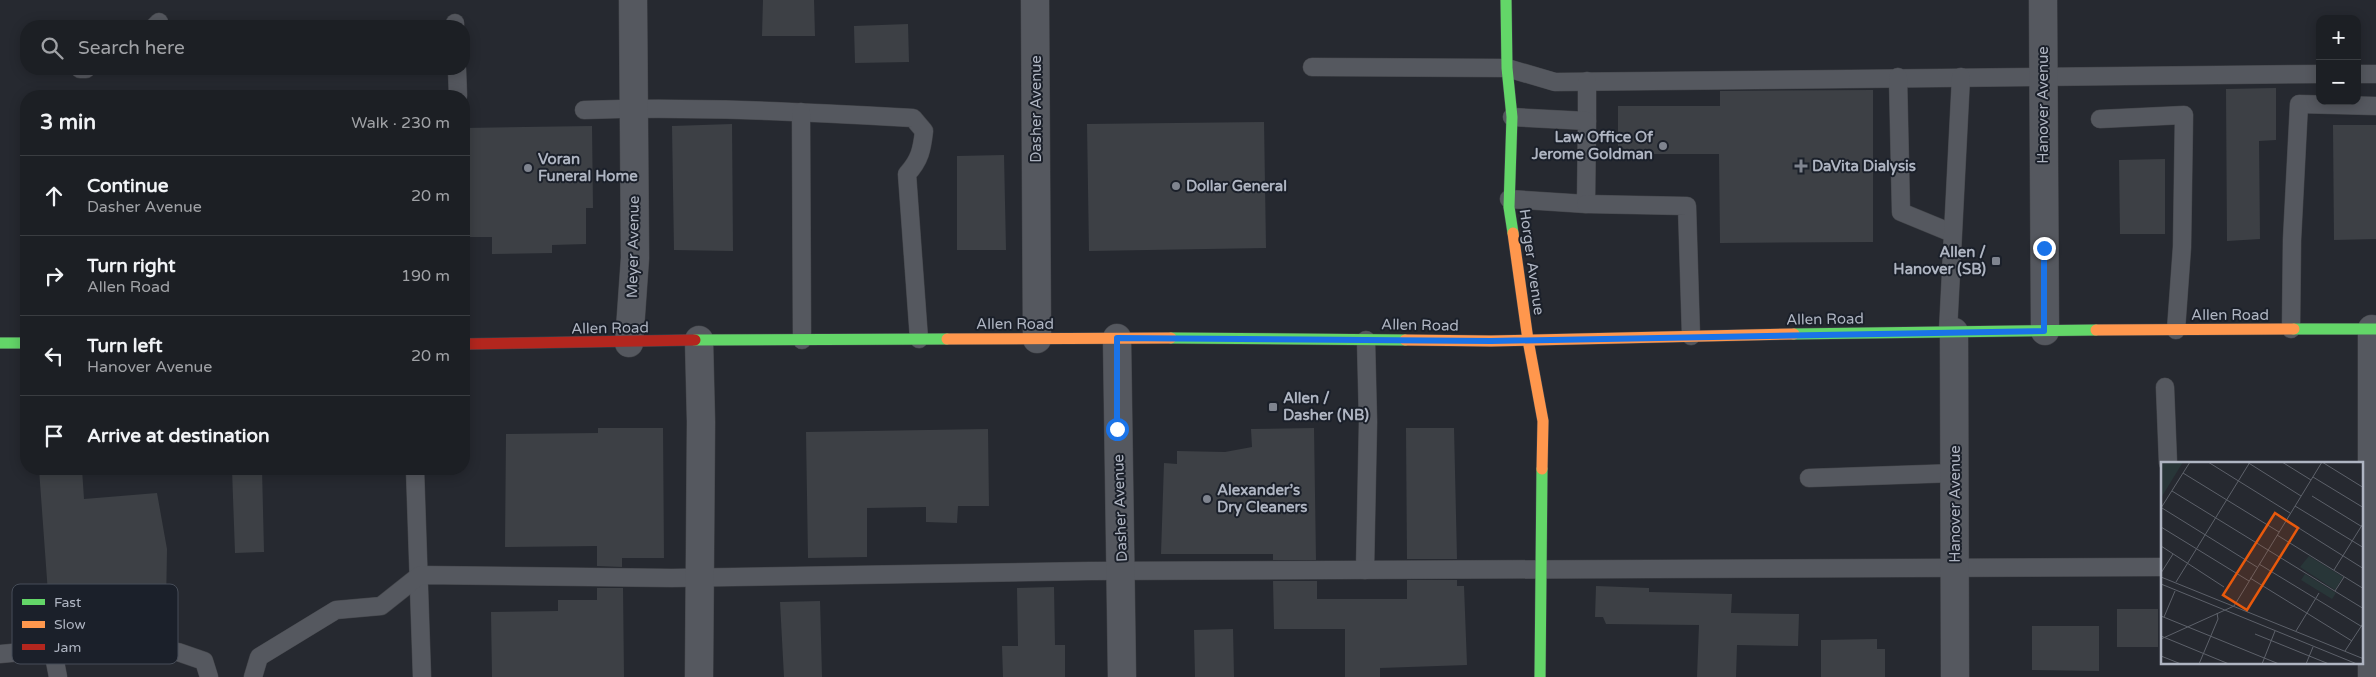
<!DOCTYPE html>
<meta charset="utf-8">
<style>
:root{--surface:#1c1f24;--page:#25272c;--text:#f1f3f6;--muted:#a0a2a6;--line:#3a3d41}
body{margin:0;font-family:"Varela Round",sans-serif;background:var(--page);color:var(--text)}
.controls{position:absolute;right:15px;top:15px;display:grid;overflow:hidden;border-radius:10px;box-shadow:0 2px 12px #0003}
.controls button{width:45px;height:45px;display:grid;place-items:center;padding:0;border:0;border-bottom:1px solid var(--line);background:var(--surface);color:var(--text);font:25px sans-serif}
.stop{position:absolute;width:15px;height:15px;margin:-11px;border:4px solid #1a73e8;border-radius:50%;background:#fff}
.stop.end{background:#1a73e8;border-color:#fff;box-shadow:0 1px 5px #0008}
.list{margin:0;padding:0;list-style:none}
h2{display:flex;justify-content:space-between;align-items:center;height:65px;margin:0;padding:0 20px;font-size:21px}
h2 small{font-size:16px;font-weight:400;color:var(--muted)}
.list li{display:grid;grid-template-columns:32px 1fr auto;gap:15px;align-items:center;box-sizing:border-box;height:80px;padding:0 20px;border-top:1px solid var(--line)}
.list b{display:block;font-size:19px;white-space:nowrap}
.list p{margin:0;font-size:16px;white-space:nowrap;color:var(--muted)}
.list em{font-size:16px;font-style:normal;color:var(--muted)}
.icon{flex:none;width:28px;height:28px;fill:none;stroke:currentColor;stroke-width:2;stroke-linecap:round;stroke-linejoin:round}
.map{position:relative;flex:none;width:2376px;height:677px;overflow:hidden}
.search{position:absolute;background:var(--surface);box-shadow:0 2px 12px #0003;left:20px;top:20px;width:450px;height:55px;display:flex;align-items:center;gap:12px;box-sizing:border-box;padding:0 18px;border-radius:20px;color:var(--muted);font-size:19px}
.panel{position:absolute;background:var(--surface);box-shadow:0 2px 12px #0003;left:20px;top:90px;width:450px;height:385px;border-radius:20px}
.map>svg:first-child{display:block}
.building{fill:#3d4045}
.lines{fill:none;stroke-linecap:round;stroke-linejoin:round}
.lane-casing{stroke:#424449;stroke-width:19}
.street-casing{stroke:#424449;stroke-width:29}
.fast-casing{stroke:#43464d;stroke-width:12}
.slow-casing{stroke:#43464d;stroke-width:12}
.jam-casing{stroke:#43464d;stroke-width:12}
.lane{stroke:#55585f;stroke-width:18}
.street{stroke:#55585f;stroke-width:28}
.fast{stroke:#63d668;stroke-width:11}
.slow{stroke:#ff974d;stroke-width:11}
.jam{stroke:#b3261e;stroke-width:11}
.route{stroke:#1a73e8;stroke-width:6}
.poi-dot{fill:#7f848f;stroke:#1b202a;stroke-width:2}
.labels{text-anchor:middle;stroke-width:4;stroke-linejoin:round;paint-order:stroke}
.street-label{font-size:15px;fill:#afb5c2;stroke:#1b202a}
.poi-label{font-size:15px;font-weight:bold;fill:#afb5c2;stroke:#1b202a;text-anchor:start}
.inset-road{fill:none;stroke:#5d616a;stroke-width:1}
.view{fill:#e8590c;fill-opacity:0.15;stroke:#e8590c;stroke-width:2.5}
.inset-edge{fill:none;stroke:#afb5c2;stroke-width:2.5}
.key{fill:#1b202a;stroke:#474d58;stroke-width:1}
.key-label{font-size:14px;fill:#afb5c2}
</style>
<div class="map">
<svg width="2376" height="677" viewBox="0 0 2376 677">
<rect width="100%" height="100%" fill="#262930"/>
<g class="building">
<polygon points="763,0 814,0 815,36 762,36"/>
<polygon points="908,24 909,62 855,63 854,26"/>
<polygon points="2276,88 2276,140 2259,141 2260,239 2227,241 2226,89"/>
<polygon points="1873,90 1873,242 1720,243 1719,154 1618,154 1618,106 1720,106 1720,91"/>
<polygon points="1264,122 1266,248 1089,251 1087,124"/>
<polygon points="732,124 733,251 674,250 672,126"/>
<polygon points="2333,125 2376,125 2376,239 2334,240"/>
<polygon points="592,126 593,208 586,208 586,244 552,245 552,253 492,254 492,237 464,237 464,128"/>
<polygon points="1004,155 1006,250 957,250 957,156"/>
<polygon points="2165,159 2165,234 2120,234 2119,160"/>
<polygon points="598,428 663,428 664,558 622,558 622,567 597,566 597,546 505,547 506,434 598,433"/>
<polygon points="1314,428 1316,560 1273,560 1273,554 1161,554 1164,463 1177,464 1177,451 1225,452 1252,447 1251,429"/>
<polygon points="1406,428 1454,428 1457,559 1407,559"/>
<polygon points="988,429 989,506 958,506 957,523 926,522 926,507 867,508 867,557 808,558 806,432"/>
<polygon points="39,469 82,469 84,499 157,493 167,549 166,606 116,609 116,604 49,607"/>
<polygon points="232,469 262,469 264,552 235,553"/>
<polygon points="1407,580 1457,580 1457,586 1464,586 1467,665 1380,668 1380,677 1345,677 1345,629 1274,629 1273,581 1317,581 1317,599 1407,599"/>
<polygon points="1596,586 1649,588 1649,592 1732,594 1731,613 1799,614 1798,646 1737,645 1736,677 1697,677 1699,625 1606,624 1603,617 1595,617"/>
<polygon points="1054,587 1055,645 1065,645 1065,677 1003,677 1002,646 1018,646 1017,588"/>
<polygon points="597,588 623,588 624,677 492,677 491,612 558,611 558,600 597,600"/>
<polygon points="820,601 822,677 784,677 780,602"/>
<rect x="2117" y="609" width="41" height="38"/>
<polygon points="2032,626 2099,626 2099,671 2032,670"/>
<polygon points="1233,629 1234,677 1195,677 1194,630"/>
<polygon points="1877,639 1877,649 1885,649 1885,677 1821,677 1821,640"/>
</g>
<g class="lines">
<defs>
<g id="lane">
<polyline points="455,23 455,26"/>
<polyline points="155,26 159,22"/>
<polyline points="1312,67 1507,68 1555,82 2320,74"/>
<polyline points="80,69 86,69"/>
<polyline points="457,69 458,96"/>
<polyline points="2357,74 2376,74"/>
<polyline points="1898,77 1901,212 1952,233"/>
<polyline points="1587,81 1587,121"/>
<path d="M584 110C694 106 804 112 913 118L924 131C922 149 920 160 907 174L919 339"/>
<polyline points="801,112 802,340"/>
<polyline points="2100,119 2184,115 2182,247 2176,330"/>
<polyline points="1509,199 1586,204 1587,121 1512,117"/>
<polyline points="1586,204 1687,206 1691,336"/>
<polyline points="2291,329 2292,240 2299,104 2376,106"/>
<polyline points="1948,331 1961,77"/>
<polyline points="2165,387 2168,463"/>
<polyline points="415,469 422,677"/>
<polyline points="1809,478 1956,473"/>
<polyline points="1365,570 1368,422 1366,340"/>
<polyline points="53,651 58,677"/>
<polyline points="0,654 33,651 178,652 204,661 209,677"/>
<polyline points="253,677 259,657 336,610 381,606 420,575 672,578 1089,571 2162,567"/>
</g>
<g id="street">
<polyline points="1035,0 1037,339"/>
<polyline points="2043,0 2045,331"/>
<polyline points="2372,329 2372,677"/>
<polyline points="1954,332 1955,677"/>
<polyline points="1117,338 1122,677"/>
<polyline points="629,343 635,258 633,0"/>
<polyline points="699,677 701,422 699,340"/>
</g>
<g id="fast">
<polyline points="1506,0 1507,68 1512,117 1509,207 1513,233"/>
<polyline points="2294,329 2376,329"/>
<polyline points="1794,334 2096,330"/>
<polyline points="1171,338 1405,340"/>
<polyline points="695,340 947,339"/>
<polyline points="0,343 26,343"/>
<polyline points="1540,677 1542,469"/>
</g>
<g id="slow">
<polyline points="1513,233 1528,340 1543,421 1542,469"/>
<polyline points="2096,330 2294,329"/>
<polyline points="947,339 1171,338"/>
<polyline points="1405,340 1491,341 1794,334"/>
</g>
<polyline id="jam" points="464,344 695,340"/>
</defs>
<use href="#lane" class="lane-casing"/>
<use href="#street" class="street-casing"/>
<use href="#fast" class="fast-casing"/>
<use href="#slow" class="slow-casing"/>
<use href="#jam" class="jam-casing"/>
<use href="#lane" class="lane"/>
<use href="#street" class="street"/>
<use href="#fast" class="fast"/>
<use href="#slow" class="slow"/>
<use href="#jam" class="jam"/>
</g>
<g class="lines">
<polyline class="route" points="1117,429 1117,338 1491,341 2044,331 2044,248"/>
</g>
<g class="poi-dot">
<circle cx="1663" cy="146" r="5"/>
<path d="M1798.5 158.5h5v5h5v5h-5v5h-5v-5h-5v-5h5z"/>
<circle cx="528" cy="168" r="5"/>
<circle cx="1176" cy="186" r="5"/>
<rect x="1991" y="256" width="10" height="10" rx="2.5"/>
<rect x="1268" y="402" width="10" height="10" rx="2.5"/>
<circle cx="1207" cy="499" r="5"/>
</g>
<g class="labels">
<g class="street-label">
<text transform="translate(2043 105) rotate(-90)" y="5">Hanover Avenue</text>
<text transform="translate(1036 109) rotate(-90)" y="5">Dasher Avenue</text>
<text transform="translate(633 247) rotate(-89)" y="5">Meyer Avenue</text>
<text transform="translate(1532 262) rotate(82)" y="5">Horger Avenue</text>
<text x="2230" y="320">Allen Road</text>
<text transform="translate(1825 319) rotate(-1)" y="5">Allen Road</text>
<text x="1015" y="329">Allen Road</text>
<text transform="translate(1420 325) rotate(1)" y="5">Allen Road</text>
<text transform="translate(610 328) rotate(-1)" y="5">Allen Road</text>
<text transform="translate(1955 504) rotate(-90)" y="5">Hanover Avenue</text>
<text transform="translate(1120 508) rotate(-92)" y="5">Dasher Avenue</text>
</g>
<g class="poi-label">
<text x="1653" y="142" text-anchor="end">Law Office Of<tspan x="1653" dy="17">Jerome Goldman</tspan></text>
<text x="538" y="164">Voran<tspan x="538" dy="17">Funeral Home</tspan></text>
<text x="1812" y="171">DaVita Dialysis</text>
<text x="1186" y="191">Dollar General</text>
<text x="1986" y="257" text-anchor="end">Allen /<tspan x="1986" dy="17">Hanover (SB)</tspan></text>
<text x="1283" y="403">Allen /<tspan x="1283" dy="17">Dasher (NB)</tspan></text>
<text x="1217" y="495">Alexander’s<tspan x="1217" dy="17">Dry Cleaners</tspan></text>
</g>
</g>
<g transform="translate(2161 462)">
<rect width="202" height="202" fill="#262930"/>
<path d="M0 0H22L0 36ZM148 94 182 115 174 128 139 105ZM144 112 175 131 171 137 140 118Z" fill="#283638"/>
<path class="inset-road" d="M47 0 129 51M86 0 140 34M121 0 150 18M161 0 203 26M22 11 118 70M152 15 203 46M11 29 203 147M151 34 203 66M134 44 203 86M0 46 29 0M1 46 96 105M125 58 203 107M0 65 88 119M116 73 203 127M0 84 63 125M98 102 203 166M173 108 203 60M0 111 12 92M0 115 203 197M89 116 191 179M15 120 89 0M0 122 196 202M174 129 183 115M0 154 118 202M3 155 14 129M135 169 158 131M94 172 168 202M0 174 68 202M0 177 73 144 161 0M184 189 203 160M0 194 20 202M38 202 57 157 56 151M101 202 114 169M145 202 152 185"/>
<path class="view" d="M114 51 137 66 86 148 62 133Z"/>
<rect width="202" height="202" class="inset-edge"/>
</g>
<rect x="12" y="584" width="166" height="80" rx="8" class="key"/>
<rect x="22" y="599" width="23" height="6" fill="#63d668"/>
<rect x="22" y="621" width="23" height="7" fill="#ff974d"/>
<rect x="22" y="644" width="23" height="6" fill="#b3261e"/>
<g class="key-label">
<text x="54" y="607">Fast</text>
<text x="54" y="629">Slow</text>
<text x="54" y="652">Jam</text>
</g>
</svg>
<div class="controls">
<button>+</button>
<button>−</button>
</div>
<div class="stop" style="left:1117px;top:429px"></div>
<div class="stop end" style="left:2044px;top:248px"></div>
<div class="search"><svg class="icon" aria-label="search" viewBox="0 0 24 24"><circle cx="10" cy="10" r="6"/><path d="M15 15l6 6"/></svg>Search here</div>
<section class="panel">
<h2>3 min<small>Walk · 230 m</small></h2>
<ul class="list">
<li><svg class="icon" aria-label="ahead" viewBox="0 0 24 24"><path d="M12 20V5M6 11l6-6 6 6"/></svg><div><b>Continue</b><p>Dasher Avenue</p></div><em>20 m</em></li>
<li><svg class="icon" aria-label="right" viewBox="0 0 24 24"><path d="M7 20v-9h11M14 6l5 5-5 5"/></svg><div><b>Turn right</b><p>Allen Road</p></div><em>190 m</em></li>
<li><svg class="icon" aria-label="left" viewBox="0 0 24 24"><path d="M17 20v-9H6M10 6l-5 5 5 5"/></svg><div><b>Turn left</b><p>Hanover Avenue</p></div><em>20 m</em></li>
<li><svg class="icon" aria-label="arrive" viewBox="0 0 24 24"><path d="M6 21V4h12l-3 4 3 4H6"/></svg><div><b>Arrive at destination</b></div></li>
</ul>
</section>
</div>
